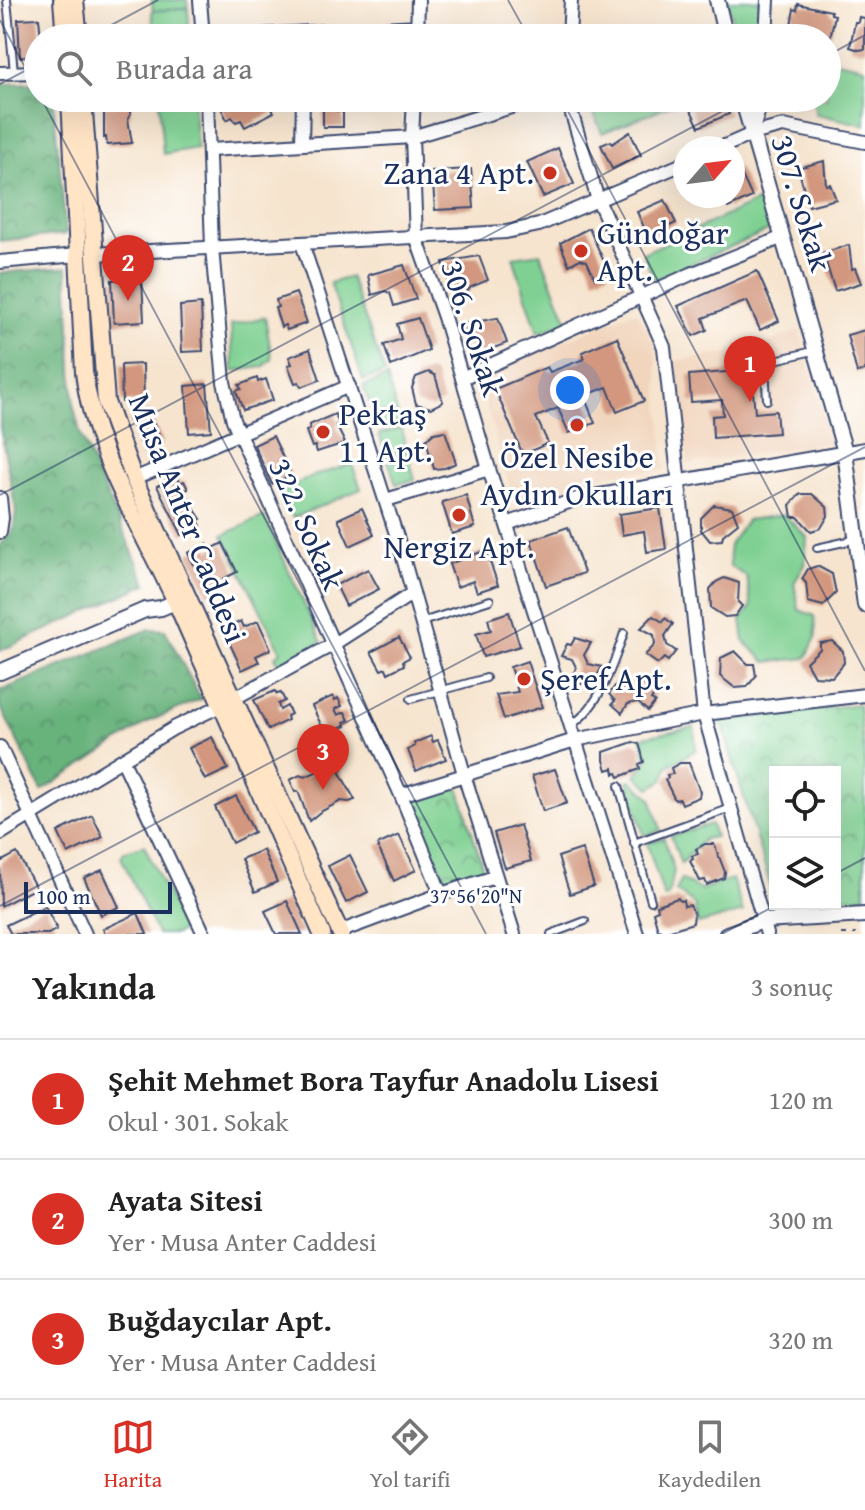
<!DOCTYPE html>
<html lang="tr">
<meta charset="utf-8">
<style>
:root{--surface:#fff;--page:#f6f6f6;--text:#222;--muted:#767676;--line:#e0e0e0;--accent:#d93025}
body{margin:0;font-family:"Gentium Book Plus",serif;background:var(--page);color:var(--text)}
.controls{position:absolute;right:24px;bottom:24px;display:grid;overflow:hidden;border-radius:0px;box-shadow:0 8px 32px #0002}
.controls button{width:72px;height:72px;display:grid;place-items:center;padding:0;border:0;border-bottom:2px solid var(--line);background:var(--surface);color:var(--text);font:40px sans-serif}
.compass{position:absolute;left:673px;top:136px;width:72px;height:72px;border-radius:50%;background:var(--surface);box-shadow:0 8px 32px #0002;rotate:62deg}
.scale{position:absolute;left:24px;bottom:20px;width:148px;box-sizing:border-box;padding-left:8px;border:4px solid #1b2f5e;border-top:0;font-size:22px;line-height:28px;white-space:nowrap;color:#1b2f5e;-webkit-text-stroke:6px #fff;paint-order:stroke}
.you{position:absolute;left:570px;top:390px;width:28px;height:28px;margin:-20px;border:6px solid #fff;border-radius:50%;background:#1a73e8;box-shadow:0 0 0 12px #1a73e833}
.badge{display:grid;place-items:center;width:52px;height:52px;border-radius:50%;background:var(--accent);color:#fff;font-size:26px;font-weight:700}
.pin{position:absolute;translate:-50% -66px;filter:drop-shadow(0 2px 4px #0008)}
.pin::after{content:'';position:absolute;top:42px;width:28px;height:24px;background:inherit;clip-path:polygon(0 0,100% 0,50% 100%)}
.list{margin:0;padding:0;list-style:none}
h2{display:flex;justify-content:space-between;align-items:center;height:104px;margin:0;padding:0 32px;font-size:34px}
h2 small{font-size:26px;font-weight:400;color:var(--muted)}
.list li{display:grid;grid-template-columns:52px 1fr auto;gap:24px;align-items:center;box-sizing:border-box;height:120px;padding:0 32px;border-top:2px solid var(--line)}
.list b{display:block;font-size:30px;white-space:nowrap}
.list p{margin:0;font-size:26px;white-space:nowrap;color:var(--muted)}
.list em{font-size:26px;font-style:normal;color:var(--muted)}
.icon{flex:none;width:44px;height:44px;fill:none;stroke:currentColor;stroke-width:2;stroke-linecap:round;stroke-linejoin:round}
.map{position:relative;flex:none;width:865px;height:934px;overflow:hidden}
.search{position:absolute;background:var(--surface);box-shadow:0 8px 32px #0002;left:24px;right:24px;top:24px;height:88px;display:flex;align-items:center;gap:20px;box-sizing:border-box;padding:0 28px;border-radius:44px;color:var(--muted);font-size:30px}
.sheet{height:464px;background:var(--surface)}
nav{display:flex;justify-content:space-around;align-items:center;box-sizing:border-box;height:112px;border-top:2px solid var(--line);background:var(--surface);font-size:22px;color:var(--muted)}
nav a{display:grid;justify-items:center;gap:4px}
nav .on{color:var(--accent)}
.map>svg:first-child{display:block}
.built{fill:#f1d5bd}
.grass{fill:#7fd092;stroke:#4d8078;stroke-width:2}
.forest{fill:url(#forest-crowns);stroke:#41706d;stroke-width:2}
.park{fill:url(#park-crowns);stroke:#4d8078;stroke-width:2}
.building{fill:#d2977e}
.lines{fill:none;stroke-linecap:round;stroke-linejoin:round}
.service-casing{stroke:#3c4a6f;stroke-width:10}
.minor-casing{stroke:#3c4a6f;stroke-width:16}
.tertiary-casing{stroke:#3c4a6f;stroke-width:18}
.secondary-casing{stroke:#3c4a6f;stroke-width:20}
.path{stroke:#3c4a6f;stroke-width:2;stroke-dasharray:6 6;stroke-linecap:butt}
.service{stroke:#fff;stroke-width:6}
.minor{stroke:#fff;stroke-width:12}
.tertiary{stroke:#fff;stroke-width:14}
.secondary{stroke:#ffe4c6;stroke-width:16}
.ticks{fill:none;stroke:#1b2f5e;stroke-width:2;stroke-opacity:0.45}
.poi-dot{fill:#c8321e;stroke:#fff;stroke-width:3}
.labels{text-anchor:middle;stroke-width:6;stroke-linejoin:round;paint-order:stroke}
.poi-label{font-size:32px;fill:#1b2f5e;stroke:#fff;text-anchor:start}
.street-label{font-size:32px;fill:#1b2f5e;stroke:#fff}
.ticks-label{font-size:20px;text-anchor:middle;fill:#1b2f5e;stroke:#fff;stroke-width:6;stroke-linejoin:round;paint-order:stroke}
</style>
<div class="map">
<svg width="865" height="934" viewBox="0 0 865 934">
<defs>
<pattern id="forest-crowns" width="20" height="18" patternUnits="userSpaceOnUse" patternTransform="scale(2)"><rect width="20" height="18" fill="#67b27c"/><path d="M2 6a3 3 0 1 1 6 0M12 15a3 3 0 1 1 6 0" fill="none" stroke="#549169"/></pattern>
<pattern id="park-crowns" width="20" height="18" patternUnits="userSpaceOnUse" patternTransform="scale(2)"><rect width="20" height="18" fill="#7fd092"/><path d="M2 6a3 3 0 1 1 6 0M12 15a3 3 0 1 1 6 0" fill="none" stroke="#67a97a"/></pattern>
</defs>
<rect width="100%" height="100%" fill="#fff"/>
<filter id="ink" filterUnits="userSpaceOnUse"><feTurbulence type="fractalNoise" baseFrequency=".0125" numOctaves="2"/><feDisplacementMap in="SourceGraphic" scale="16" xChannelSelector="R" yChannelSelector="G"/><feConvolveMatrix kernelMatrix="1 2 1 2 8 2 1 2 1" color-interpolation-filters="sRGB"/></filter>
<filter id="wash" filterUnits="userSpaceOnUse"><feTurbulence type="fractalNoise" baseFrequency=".006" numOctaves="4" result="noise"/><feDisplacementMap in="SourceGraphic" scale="32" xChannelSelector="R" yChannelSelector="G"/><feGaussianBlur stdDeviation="1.8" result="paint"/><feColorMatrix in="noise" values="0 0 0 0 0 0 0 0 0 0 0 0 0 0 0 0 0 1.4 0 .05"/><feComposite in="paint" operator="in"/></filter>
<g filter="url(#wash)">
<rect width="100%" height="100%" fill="#f6e4ce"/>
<g class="built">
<polygon points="636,311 655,344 665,470 612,473 522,502 513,498 479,380 482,375"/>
<polygon points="799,330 832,443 688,463 676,361 755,348"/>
</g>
<g class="grass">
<polygon points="152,0 187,0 190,38 154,38"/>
<polygon points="728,0 760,0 757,38 737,38"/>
<polygon points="827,59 865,67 865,125 816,114 812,98 827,98"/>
<polygon points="159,98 193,98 197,148 163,154"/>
<polygon points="610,98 676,98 678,102 602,133 591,106"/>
<polygon points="758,201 770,230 654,280 643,253"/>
<polygon points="540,253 568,322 538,333 513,257"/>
<polygon points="350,277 385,373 363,380 330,283"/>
<polygon points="265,317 272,359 263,367 233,371 231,325"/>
<polygon points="387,377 400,422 379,428 363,386"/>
<polygon points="401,428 415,480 396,484 379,434"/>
<polygon points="352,464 361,489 293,518 280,491 316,475"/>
<polygon points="784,515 807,537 805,565 794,583 799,610 815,616 816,637 806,658 766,662 744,641 741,620 751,607 747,577 730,566 729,545 747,520"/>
<polygon points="264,516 322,643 280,666 275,657 281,651 223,535"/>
<polygon points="694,727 696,750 668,766 663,780 650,788 636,775 647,761 642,737"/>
<polygon points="631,780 651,798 661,830 644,836 628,781"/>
<polygon points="711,824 715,837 704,839 681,864 671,836"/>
<polygon points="664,838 674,871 668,896 664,897 647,843"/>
<polygon points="144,845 184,929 176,934 157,934 121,857 124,852"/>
<polygon points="681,879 700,890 732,879 743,912 698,924 694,904 676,891"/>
</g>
<g class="forest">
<polygon points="38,83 38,98 53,98 66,234 0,241 0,84"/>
<polygon points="67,267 74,408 81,437 147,584 0,651 0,545 13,531 16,511 0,428 0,273"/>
<polygon points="150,629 165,630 201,699 150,721 42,791 0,706 0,691"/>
</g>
<g class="park">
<polygon points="188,8 189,31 154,35 152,11"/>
<polygon points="859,704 865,758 865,897 835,897 835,772 775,772 775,893 770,884 721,721"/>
<polygon points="458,785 484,872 447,882 409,800"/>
</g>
<g id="blocks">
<g class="building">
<polygon points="798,4 831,11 831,14 835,15 828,47 827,38 810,38 812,29 807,28 805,36 789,35 794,9 797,10"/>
<polygon points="859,17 865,18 865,49 859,50 850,47 855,22 858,22"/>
<polygon points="39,18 41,38 38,38 38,56 20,57 18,19"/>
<polygon points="125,31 125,38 98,38 98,33"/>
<polygon points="216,98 281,98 269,104 274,112 245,127 241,120 236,122 232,117 227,120"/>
<polygon points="323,98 344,98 344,103 337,103 337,111 343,112 343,127 323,127"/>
<polygon points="709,98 721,98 729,114 699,127 688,104"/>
<polygon points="131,105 131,113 128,119 132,143 107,145 106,137 104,138 104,106"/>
<polygon points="630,132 641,155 612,169 601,145 611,141 612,144"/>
<polygon points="558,148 574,184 543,197 527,162"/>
<polygon points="824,161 826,185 830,184 836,199 809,206 798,168"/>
<polygon points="738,167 752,197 728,208 723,196 733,196 733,169"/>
<polygon points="471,169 474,208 435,210 432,171"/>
<polygon points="665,200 676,223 648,236 637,212"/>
<polygon points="589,228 609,273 595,279 587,261 580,259 569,265 560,243"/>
<polygon points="849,245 852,269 855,268 861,283 835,291 823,253"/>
<polygon points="479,256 488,280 471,287 465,294 453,298 443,262"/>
<polygon points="404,265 416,299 394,306 390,293 385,291 372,295 368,275"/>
<polygon points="757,271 779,321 760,330 747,301 703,318 707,330 693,336 678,306"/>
<polygon points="142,278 144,321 114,323 112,280"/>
<polygon points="296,293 307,323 287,330 285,325 281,327 275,308 278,307 276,300"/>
<polygon points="201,304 203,351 182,352 180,306"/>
<polygon points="418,318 429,350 391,366 384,345 401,339 397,324"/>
<polygon points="498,318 507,343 491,349 485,356 473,360 463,324"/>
<polygon points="865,330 865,370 857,373 847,335"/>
<polygon points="617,337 644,401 617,412 607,387 584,396 595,423 569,433 558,408 536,417 548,443 523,455 495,389 547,367 550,372 584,359 582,352"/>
<polygon points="310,349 320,380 301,387 299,382 295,383 288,365 292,364 289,357"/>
<polygon points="143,364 144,401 122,402 121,365"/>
<polygon points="751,370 755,413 776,411 778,433 713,438 712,416 723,415 722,400 691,402 689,375"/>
<polygon points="429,372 435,375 443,402 431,408 416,404 412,388 416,377"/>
<polygon points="257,378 258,382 266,379 273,400 243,410 236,391 241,389 239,385"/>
<polygon points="207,384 211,431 189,433 186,386"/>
<polygon points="147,411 163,442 145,451 129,420"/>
<polygon points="335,414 339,424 336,425 345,443 317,452 315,446 312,447 306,431 310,429 309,425"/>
<polygon points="445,431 456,463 445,468 434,469 426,440 434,433"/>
<polygon points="273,436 291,475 272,484 254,445"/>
<polygon points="177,476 180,483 184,481 188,489 184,491 188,498 184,500 187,506 191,504 201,519 198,520 201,526 182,535 157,486"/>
<polygon points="800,494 812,494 827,507 828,516 821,528 811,531 798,517 792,517 790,505"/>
<polygon points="466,495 475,527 452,534 442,502"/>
<polygon points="714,505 732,508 738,523 723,535 722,540 710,541 701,530 701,518"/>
<polygon points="362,508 374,535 350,546 338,519"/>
<polygon points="660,508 666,549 647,552 644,531 622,535 619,514"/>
<polygon points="568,527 584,573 546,586 531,540"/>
<polygon points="223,543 237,572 223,579 226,585 208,594 188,553 207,544 210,550"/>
<polygon points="486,550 498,585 477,592 473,581 457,587 449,564"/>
<polygon points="817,566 832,574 836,593 823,606 808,602 806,583 802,579 808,569"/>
<polygon points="368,569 379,589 346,606 336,585"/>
<polygon points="724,578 739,583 738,602 742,606 735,616 725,617 711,608 710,589 716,582"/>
<polygon points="509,612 520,646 483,657 476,634 491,630 488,619"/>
<polygon points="653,616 663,622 665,618 673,624 665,636 667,645 676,651 668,661 664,658 658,664 645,655 655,645 654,635 641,628"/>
<polygon points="241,621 244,627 258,621 271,649 256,656 259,662 242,670 223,629"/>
<polygon points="399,637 410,657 403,661 404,665 388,673 386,668 381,670 371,652"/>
<polygon points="575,638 591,643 584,655 588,664 602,667 594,682 583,680 582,684 572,680 576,667 572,659 561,656 567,644 571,645"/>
<polygon points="832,641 843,651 844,663 832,677 814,676 806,662 820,649 820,643"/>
<polygon points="735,651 748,664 754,664 756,676 747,687 735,688 720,676 721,658"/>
<polygon points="527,661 542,707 504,719 496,695 518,692 510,667"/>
<polygon points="645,678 657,690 651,700 655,702 648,711 637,702 628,704 622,713 612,704 615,701 609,694 619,681 628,692 638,691"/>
<polygon points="275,691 277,694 281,693 285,701 278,704 280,710 287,706 291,714 287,716 288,720 268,730 254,700"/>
<polygon points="333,696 335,700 338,698 342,706 335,709 338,715 345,712 349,720 344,722 346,726 326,735 312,706"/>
<polygon points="431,736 433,742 438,740 446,759 416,771 408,750 415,746 414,743"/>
<polygon points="212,737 228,769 205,780 189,748"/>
<polygon points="633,742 639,744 641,750 644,762 639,764 640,769 619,777 617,773 614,774 613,768 607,770 604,760 604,752"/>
<polygon points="336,758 342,770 339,771 355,800 349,802 341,801 320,812 309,821 298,791 295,792 290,780 300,775 305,777 325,768 324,766"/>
<polygon points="680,763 689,763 700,792 699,797 682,804 680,799 675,800 665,780 668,778 667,775 673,774 671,768"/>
<polygon points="555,769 567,803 543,811 532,776"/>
<polygon points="236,796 254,832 232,843 215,807"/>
<polygon points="92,815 103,837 68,854 58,832"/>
<polygon points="520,825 531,861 505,868 494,833"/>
<polygon points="399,835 416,870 394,881 377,845"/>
<polygon points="705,844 714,844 725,872 724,878 707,885 705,880 700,881 690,861 693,859 692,856 698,854 696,849"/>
<polygon points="582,849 594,886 570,894 558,857"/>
<polygon points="263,850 277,882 255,892 241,859"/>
<polygon points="17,853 36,888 1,906 0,862"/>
<polygon points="350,855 368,892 346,903 328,866"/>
<polygon points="102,870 119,907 101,915 84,878"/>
<polygon points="678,898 680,901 683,900 684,906 690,905 694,914 693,923 664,932 658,930 653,912 658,910 657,905"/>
<polygon points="287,901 302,934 276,934 265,911"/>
<polygon points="45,906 57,929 48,934 11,934 6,925"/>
<polygon points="138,913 147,934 105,934 103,929"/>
</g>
</g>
</g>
<g filter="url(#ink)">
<use href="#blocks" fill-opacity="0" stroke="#3c4a6f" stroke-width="2"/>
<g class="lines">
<defs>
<g id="service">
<polyline points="7,0 14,72"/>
<polyline points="767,400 765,367 771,361 813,351"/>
<polyline points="817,548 857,539"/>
<polyline points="422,622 490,600"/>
<polyline points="411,699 486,678"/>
<path d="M570 726C600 707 613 665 624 633"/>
<polyline points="619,786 651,901"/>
<polyline points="634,843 731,808"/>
<polyline points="551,934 585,921"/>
</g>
<g id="minor">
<polyline points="200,0 203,38 418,26"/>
<polyline points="417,38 418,0"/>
<polyline points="569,38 571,0"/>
<polyline points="703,38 725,31"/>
<polyline points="766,38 768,0"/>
<polyline points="0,73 38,72"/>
<polyline points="207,98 212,248 224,382 233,420 401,795 441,894 495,877"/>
<polyline points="414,98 412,137 416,237 444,317 489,469 637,934"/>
<polyline points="567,98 598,200 664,347 704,714 767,934"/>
<polyline points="752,134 762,98"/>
<polyline points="302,144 303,98"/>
<polyline points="720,148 752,134 783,126 865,142"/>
<polyline points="210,150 412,137 541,98"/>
<polyline points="302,243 398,540 466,781 514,934"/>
<polyline points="94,254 506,232 539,225 685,163"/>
<polyline points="0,262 77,255"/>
<polyline points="462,378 691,274 783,237"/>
<polyline points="134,479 349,386"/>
<polyline points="0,498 2,518 0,532"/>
<polyline points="386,500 489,469"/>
<polyline points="507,524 577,499 865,449"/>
<polyline points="233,699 332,645 413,593"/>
<polyline points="0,747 85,934"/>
<polyline points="123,761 204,934"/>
<polyline points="401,795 575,740 704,714 865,695"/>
<polyline points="0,834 174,728 220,706"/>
<polyline points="339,932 441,894"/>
</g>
<g id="tertiary">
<polyline points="717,0 726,38"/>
<polyline points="742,98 845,452 865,605"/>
<polyline points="0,672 145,610 161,608 185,598"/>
<polyline points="727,934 763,921 865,915"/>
</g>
<g id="secondary">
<polyline points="62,0 65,38"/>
<polyline points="75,0 79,38"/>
<path d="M70 98 84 372C94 456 142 528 177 604 226 713 273 824 322 934"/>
<polyline points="83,98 106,402 134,479 341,934"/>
</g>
</defs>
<use href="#service" class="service-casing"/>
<use href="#minor" class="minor-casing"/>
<use href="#tertiary" class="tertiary-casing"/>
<use href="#secondary" class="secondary-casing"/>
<polyline class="path" points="841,934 856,934"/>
<use href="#service" class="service"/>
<use href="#minor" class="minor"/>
<use href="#tertiary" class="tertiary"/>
<use href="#secondary" class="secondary"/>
</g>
</g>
<path class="ticks" d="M508 0 529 38M0 20 38 92M87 38 158 0M827 56 865 35M0 84 38 64M41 98 486 934M561 98 865 671M0 495 747 98M835 874 865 858M0 906 865 447M722 934 778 904"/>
<g class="poi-dot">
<circle cx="550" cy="173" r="8"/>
<circle cx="581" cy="251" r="8"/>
<circle cx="577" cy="425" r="8"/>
<circle cx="323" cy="432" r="8"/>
<circle cx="459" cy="515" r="8"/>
<circle cx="524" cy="679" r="8"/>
</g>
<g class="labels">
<g class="poi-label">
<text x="534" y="184" text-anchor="end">Zana 4 Apt.</text>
<text x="597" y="244">Gündoğar<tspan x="597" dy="37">Apt.</tspan></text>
<text x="339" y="425">Pektaş<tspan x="339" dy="37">11 Apt.</tspan></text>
<text x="577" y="468" text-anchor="middle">Özel Nesibe<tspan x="577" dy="37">Aydın Okulları</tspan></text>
<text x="459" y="558" text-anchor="middle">Nergiz Apt.</text>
<text x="540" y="690">Şeref Apt.</text>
</g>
<g class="street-label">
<text transform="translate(802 203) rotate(73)" y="11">307. Sokak</text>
<text transform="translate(473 328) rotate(72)" y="11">306. Sokak</text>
<text transform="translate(188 518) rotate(68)" y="11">Musa Anter Caddesi</text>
<text transform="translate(307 524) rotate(66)" y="11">322. Sokak</text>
</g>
</g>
<g class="ticks-label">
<text x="476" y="903">37°56'20"N</text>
</g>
</svg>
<div class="controls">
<button><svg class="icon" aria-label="locate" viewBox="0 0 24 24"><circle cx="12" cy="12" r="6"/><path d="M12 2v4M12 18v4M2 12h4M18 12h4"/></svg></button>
<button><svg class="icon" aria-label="layers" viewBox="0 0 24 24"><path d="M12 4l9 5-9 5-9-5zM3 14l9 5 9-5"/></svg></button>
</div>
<svg class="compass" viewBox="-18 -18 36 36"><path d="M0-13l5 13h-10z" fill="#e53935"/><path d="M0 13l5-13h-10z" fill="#767676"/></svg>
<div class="scale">100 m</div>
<div class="you"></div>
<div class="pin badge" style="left:750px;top:402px">1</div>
<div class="pin badge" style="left:128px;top:301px">2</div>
<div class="pin badge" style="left:323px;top:790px">3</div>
<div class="search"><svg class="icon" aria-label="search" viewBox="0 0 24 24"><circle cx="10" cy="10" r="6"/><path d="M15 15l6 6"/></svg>Burada ara</div>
</div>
<section class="sheet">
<h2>Yakında<small>3 sonuç</small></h2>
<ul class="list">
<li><span class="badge">1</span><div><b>Şehit Mehmet Bora Tayfur Anadolu Lisesi</b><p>Okul · 301. Sokak</p></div><em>120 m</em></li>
<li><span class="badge">2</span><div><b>Ayata Sitesi</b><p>Yer · Musa Anter Caddesi</p></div><em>300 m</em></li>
<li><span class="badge">3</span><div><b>Buğdaycılar Apt.</b><p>Yer · Musa Anter Caddesi</p></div><em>320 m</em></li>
</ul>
</section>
<nav>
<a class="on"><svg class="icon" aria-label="map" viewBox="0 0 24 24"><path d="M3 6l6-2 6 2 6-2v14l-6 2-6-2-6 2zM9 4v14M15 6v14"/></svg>Harita</a>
<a><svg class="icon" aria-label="directions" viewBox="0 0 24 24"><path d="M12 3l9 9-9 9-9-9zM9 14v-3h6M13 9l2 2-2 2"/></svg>Yol tarifi</a>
<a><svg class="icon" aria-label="saved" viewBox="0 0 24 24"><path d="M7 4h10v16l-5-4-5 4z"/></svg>Kaydedilen</a>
</nav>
